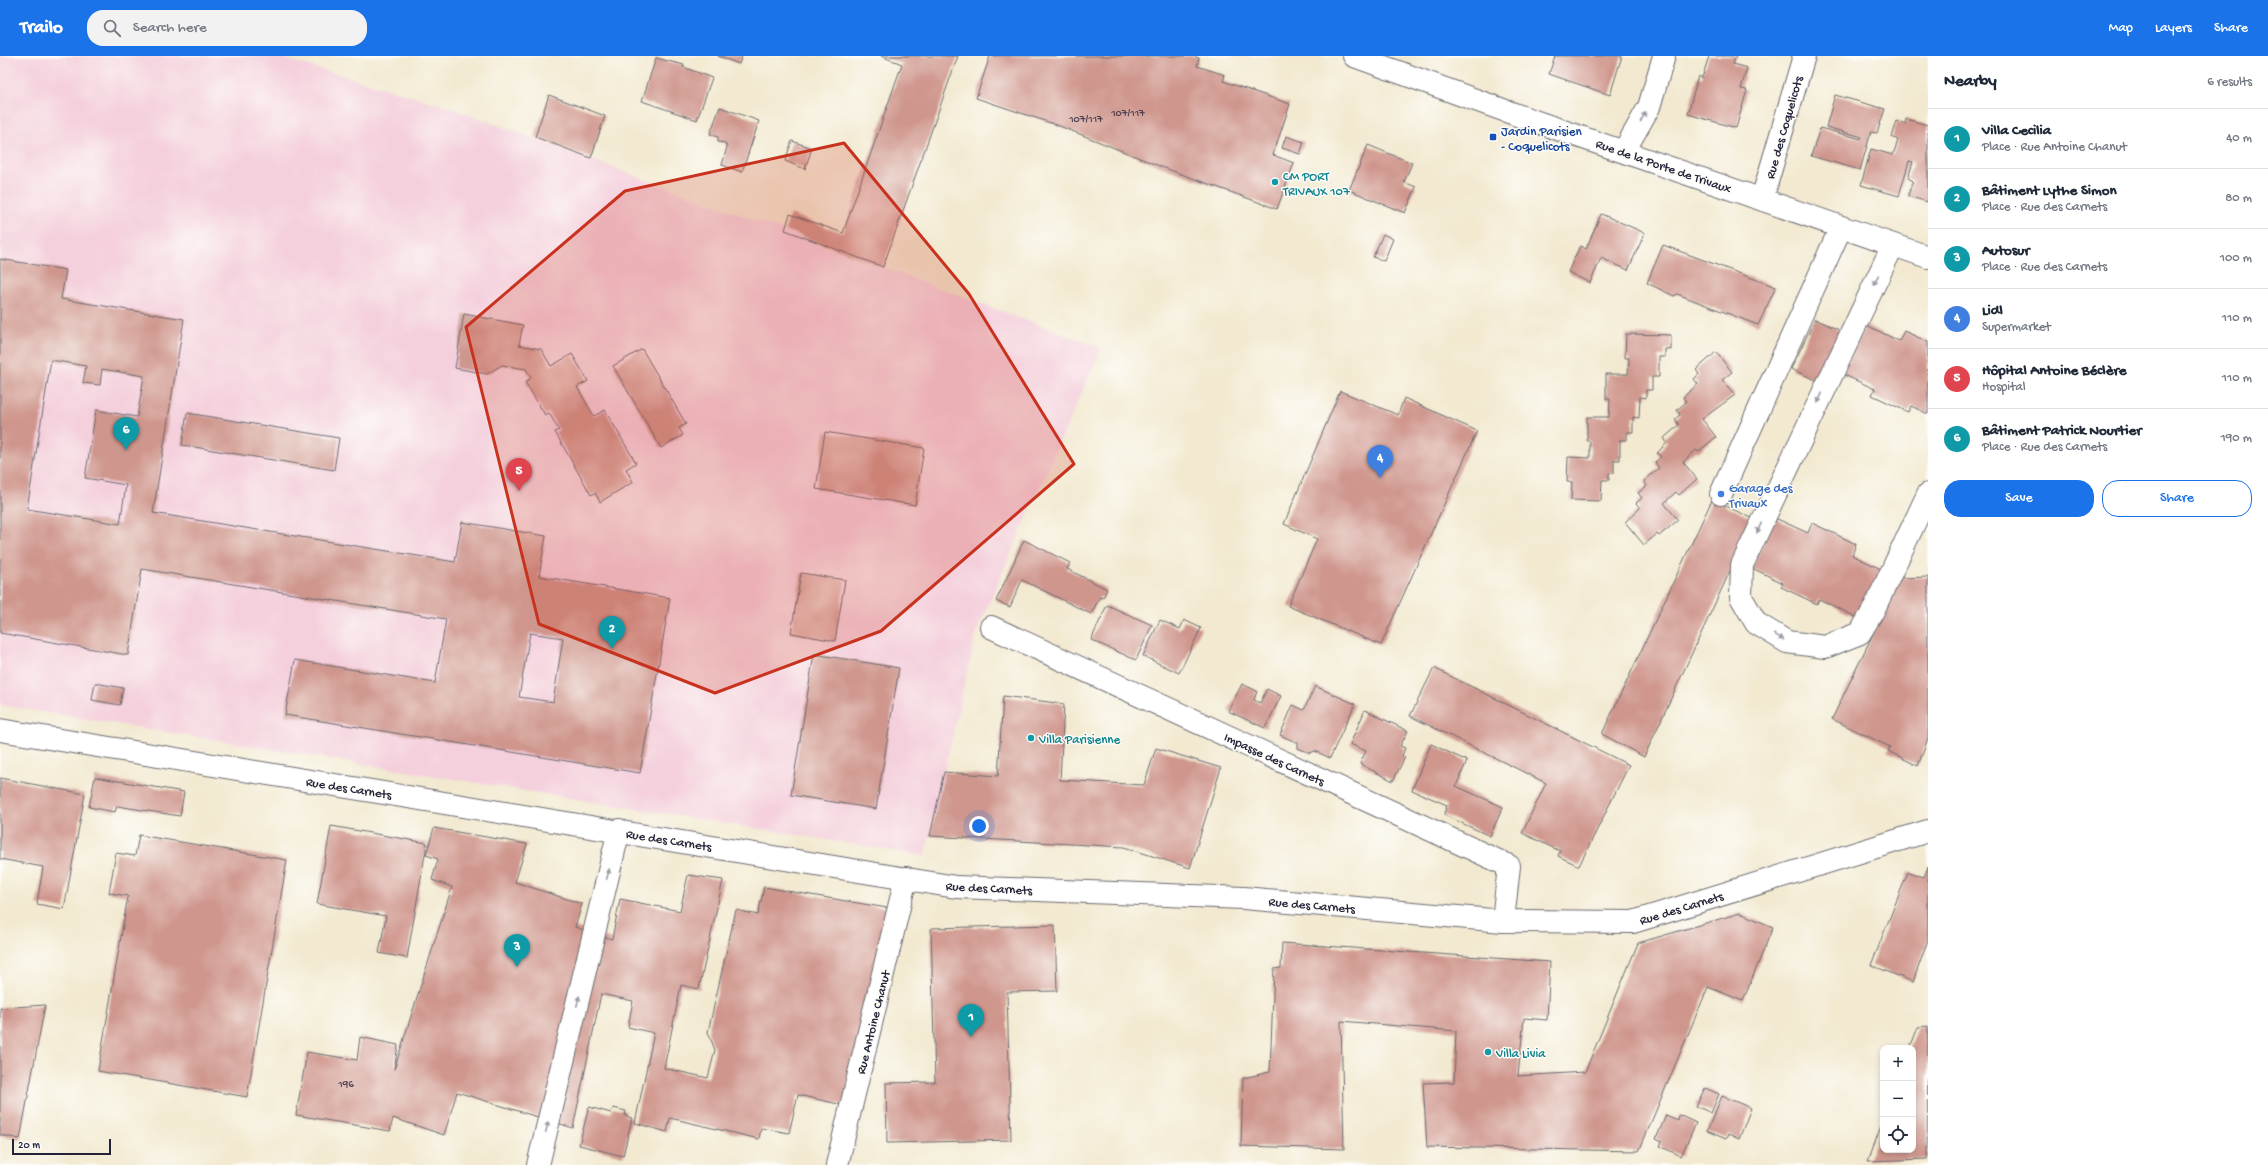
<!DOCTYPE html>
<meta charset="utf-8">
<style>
:root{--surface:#fff;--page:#f2f2f3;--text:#1f2937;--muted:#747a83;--line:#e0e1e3;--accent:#1a73e8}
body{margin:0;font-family:"Gochi Hand",sans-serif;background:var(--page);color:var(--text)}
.controls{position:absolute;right:12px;bottom:12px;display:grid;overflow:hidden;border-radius:8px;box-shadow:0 2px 6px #0003}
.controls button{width:36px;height:36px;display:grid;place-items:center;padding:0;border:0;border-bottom:1px solid var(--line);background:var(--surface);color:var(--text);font:20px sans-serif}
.scale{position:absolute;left:12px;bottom:10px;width:99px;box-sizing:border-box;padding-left:4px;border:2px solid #22223b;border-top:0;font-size:11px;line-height:14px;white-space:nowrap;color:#22223b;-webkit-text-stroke:3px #fdfcf7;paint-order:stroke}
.you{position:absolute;left:979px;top:770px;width:14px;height:14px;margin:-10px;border:3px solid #fff;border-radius:50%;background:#1a73e8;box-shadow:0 0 0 6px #1a73e833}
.badge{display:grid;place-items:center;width:26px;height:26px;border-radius:50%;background:var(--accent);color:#fff;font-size:13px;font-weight:700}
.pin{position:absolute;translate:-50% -33px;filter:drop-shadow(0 1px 2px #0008)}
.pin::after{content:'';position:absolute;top:21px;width:14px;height:12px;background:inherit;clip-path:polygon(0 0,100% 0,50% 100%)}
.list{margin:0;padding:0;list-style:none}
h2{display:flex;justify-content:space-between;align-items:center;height:52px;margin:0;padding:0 16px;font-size:17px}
h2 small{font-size:13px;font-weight:400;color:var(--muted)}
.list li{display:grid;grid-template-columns:26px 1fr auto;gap:12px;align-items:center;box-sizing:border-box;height:60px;padding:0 16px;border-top:1px solid var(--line)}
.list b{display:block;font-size:15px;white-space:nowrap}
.list p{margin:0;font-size:13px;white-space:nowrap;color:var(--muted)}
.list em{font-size:13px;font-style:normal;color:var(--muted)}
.actions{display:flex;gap:8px;padding:12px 16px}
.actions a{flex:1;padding:9px 0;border:1px solid var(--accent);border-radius:16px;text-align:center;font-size:14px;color:var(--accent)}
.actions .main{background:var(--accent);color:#fff}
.icon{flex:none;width:22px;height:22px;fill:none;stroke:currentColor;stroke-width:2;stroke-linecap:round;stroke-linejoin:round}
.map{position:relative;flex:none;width:1928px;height:1109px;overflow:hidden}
header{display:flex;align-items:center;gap:24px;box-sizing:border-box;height:56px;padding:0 20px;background:var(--accent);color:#fff}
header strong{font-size:19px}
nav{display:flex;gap:22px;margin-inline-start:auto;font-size:14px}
.search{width:280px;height:36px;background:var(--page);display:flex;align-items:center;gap:10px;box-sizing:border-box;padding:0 14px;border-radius:16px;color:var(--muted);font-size:15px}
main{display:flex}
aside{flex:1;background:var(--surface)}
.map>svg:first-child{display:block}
.built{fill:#f4cfdc}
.building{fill:#cf968d;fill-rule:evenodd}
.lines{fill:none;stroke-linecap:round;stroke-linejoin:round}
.minor-casing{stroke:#6b686f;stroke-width:24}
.minor{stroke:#fff;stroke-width:22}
.oneway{fill:#9c9ca7}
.marked{fill:#c8321e;fill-opacity:0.2;stroke:#c8321e;stroke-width:3;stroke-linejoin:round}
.transit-dot{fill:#1a4fb4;stroke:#fdfcf7;stroke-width:1.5}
.culture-dot{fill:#0f9aa8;stroke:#fdfcf7;stroke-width:1.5}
.shop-dot{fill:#3f7fe0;stroke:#fdfcf7;stroke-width:1.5}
.labels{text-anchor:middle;stroke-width:3;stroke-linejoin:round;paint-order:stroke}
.number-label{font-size:11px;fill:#4d3f50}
.street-label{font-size:13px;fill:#22223b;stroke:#fdfcf7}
.transit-label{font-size:13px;fill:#164399;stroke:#fdfcf7;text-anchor:start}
.culture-label{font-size:13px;fill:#0d838f;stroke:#fdfcf7;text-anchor:start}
.shop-label{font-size:13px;fill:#366cbe;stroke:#fdfcf7;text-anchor:start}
</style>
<header>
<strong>Trailo</strong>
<div class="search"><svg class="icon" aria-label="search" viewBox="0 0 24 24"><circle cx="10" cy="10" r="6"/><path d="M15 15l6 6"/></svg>Search here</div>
<nav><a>Map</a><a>Layers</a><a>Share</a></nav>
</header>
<main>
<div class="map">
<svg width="1928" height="1109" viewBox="0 0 1928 1109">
<rect width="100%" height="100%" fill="#fdfcf7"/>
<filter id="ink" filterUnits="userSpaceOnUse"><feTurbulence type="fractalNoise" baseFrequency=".025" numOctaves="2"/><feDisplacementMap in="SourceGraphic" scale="8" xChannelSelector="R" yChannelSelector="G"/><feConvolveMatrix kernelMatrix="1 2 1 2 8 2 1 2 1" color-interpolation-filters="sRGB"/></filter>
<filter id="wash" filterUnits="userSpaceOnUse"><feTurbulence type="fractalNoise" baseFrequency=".012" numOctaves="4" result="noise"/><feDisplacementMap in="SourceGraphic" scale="16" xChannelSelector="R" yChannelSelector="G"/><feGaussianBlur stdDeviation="0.9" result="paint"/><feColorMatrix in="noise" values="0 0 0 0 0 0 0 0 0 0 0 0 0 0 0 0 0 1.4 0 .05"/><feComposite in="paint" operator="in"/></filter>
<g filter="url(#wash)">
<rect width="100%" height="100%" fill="#f2e9d0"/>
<polygon class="built" points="0,0 275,0 446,50 1101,292 976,577 925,800 0,649"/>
<g id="blocks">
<g class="building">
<polygon points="718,0 742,0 739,8"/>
<polygon points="881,0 958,0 883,211 785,174 790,158 843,177 902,8"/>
<polygon points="990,0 1193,0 1199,2 1197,10 1225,19 1223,25 1290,48 1273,99 1294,107 1277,153 1162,111 1057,69 976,42"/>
<polygon points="1555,0 1622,0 1610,39 1549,18"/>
<polygon points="1709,0 1736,0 1733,8 1747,12 1741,33 1747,34 1736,72 1688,58 1698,20 1702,22"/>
<polygon points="656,2 684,9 683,11 712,22 697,64 642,45"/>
<polygon points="549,39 605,60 591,102 535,81"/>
<polygon points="1835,39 1885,53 1877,77 1871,76 1860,114 1811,100 1820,72 1861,83 1862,81 1826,71"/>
<polygon points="720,51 759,65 742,116 722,109 727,91 725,87 718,86 718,81 710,78"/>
<polygon points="1906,63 1928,69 1928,146 1908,140 1913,125 1908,122 1913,106 1909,105 1899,140 1861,129 1871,93 1893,99 1898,84 1892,81 1897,65 1905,68"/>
<polygon points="1286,80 1304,86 1300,98 1282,92"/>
<polygon points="792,85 812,92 805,113 785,105"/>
<polygon points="1368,89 1412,107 1404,126 1416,131 1405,157 1349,134"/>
<polygon points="1601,158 1645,177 1628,214 1601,202 1590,227 1568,216 1580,190 1586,193"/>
<polygon points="1383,178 1393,183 1384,205 1373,201"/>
<polygon points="1663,189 1776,231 1758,269 1677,238 1674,240 1647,227"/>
<path d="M0 203 66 214 61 243 184 263 153 457 455 506 462 466 546 480 539 520 670 542 640 717 285 659 295 604 435 627 446 563 142 513 128 599 0 577ZM51 304 86 310 83 327 100 329 102 313 144 320 137 361 96 354 85 422 126 429 120 468 27 453ZM530 577 563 582 553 646 519 641Z"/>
<polygon points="464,258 523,269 519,289 541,293 551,310 572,298 588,325 577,331 594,360 605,354 636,407 626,413 633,426 600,446 595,437 591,439 555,376 559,374 549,357 545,359 525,326 531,322 526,313 502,309 487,318 455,312"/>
<polygon points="1815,263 1841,275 1818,325 1791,313"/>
<polygon points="1866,269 1899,285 1904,275 1928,286 1928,358 1911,350 1908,356 1872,339 1875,333 1842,318"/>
<polygon points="1626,278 1671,279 1671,294 1665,293 1665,301 1659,301 1659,321 1652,321 1652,334 1646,334 1646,342 1640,341 1639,362 1633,361 1633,376 1627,376 1627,384 1620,384 1620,404 1614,404 1614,417 1609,417 1609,424 1602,424 1601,445 1571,444 1572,426 1567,426 1568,401 1590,402 1590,385 1587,385 1587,361 1609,361 1610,343 1606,343 1606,318 1628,318 1629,302 1625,302"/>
<polygon points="642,293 686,368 679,372 683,379 661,392 613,310"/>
<polygon points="1716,296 1732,316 1722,324 1735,339 1702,363 1716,381 1698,396 1696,394 1683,406 1697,423 1679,439 1676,436 1664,447 1678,464 1659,480 1657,478 1644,489 1625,466 1640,452 1636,447 1642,442 1638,437 1647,430 1644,425 1659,412 1655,406 1661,401 1657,397 1667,387 1664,382 1679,369 1675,363 1680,359 1677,354 1686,346 1683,341 1698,328 1694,323 1699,318 1696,314"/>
<polygon points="1340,335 1398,359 1404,342 1477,375 1381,589 1288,550 1317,483 1284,468"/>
<polygon points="187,357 339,382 334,414 182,389"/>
<polygon points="825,376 924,392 915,449 816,433"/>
<polygon points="1712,444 1754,463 1644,701 1602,678"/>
<polygon points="1775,462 1808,477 1812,467 1856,488 1852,499 1883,514 1860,563 1819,543 1817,548 1781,531 1783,527 1752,512"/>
<polygon points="1024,484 1070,507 1067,513 1107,533 1103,542 1100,541 1091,558 1022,524 1010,551 996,545"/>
<polygon points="801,517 845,524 835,585 791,577"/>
<polygon points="1928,521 1928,682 1918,710 1888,695 1890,691 1832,663 1900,522"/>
<polygon points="1107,549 1152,569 1136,604 1091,584"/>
<polygon points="1160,564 1180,573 1184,564 1201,572 1179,617 1143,600"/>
<polygon points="814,598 899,612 876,753 791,739"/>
<polygon points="1434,612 1629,709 1579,810 1558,800 1560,795 1522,777 1546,727 1410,660"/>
<polygon points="95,627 123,632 120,649 92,644"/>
<polygon points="1242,628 1257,635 1254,644 1260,647 1267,633 1281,640 1265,672 1228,655"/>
<polygon points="1315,630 1355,648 1330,702 1315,695 1310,697 1298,692 1298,687 1280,679 1293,649 1304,654"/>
<polygon points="1003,640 1064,648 1060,724 1144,729 1156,692 1221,712 1190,812 1124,791 930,780 944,716 998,720"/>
<polygon points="1365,654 1408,675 1400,690 1405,692 1402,700 1405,701 1393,725 1360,708 1366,695 1350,688"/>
<polygon points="1431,688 1467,705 1456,730 1503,751 1490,780 1444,759 1447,749 1412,734"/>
<polygon points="95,721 184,736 180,760 117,750 115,756 89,751"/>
<polygon points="0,722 85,738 64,853 37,848 43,811 0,803"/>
<polygon points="331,770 427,787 407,902 379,897 386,860 317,848"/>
<polygon points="434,772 527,788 515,826 582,848 575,871 612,883 620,843 680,855 688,819 723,824 699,933 681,929 664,1012 708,1022 715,994 708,976 736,854 758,859 764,831 893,853 843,1049 798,1039 789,1077 761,1072 759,1083 670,1062 667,1076 635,1067 654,977 628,971 633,945 601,938 573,1072 457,1036 444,1079 393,1062 390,1075 296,1059 307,996 357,1004 360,981 398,989 394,1014 452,831 432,824 438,803 426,799"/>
<polygon points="139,779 287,804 247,1041 98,1015 128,840 109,837 116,797 135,800"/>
<polygon points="1928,811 1928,884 1913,926 1871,909 1908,816 1924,821"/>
<polygon points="1740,857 1773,871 1743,945 1708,931 1639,1095 1427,1091 1423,1027 1454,1026 1456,975 1341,965 1344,1093 1241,1090 1243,1022 1270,1016 1274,913 1281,912 1282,887 1550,906 1547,964 1524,962 1518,1020 1585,1016 1638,887"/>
<polygon points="1055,869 1057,935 1007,936 1011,1084 887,1087 886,1027 935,1026 931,872"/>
<polygon points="45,949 20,1083 0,1079 0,952"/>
<polygon points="1928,970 1927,1103 1868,1105 1883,1065 1883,1094 1913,1094 1913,992 1910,992 1918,971"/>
<polygon points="1705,1032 1719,1038 1711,1057 1696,1050"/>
<polygon points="1722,1040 1751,1052 1739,1083 1728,1078 1726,1083 1707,1075"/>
<polygon points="589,1051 611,1057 613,1052 626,1055 625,1060 632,1062 623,1100 579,1089"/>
<polygon points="1666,1059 1678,1064 1679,1059 1696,1067 1681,1100 1660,1090 1662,1086 1656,1083"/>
</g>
</g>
</g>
<g filter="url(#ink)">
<use href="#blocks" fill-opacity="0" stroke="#6b686f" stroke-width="1"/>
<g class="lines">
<defs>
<g id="minor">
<polyline points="1354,0 1517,59 1928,201"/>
<polyline points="1624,95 1649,51 1664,0"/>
<polyline points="1762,143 1804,0"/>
<polyline points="1893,189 1742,509 1741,541 1756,567 1787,586 1825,591 1860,577 1873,555 1928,438"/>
<polyline points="1721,438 1841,171"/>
<polyline points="991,571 1509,810 1503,865"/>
<polyline points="0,674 956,831 1244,842 1503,865 1633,866 1928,775"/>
<polyline points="538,1109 619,774"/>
<polyline points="837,1109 906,822"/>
</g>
</defs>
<use href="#minor" class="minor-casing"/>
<use href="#minor" class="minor"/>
</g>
<defs><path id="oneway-solid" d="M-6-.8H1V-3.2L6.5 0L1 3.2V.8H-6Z"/></defs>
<g class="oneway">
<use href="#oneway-solid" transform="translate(1643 61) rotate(-61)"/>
<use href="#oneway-solid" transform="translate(1876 224) rotate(116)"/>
<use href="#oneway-solid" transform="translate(1820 342) rotate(115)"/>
<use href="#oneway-solid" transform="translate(1759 472) rotate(115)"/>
<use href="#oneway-solid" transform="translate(1779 581) rotate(32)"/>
<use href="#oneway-solid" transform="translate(608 818) rotate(-76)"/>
<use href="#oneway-solid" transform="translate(578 945) rotate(-77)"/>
<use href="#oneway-solid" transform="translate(547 1071) rotate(-76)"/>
</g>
</g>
<path class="marked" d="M844 87 969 238 1074 408 881 575 715 637 539 568 466 271 625 135Z"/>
<rect class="transit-dot" x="1489" y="77" width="8" height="8" rx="2"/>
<g class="culture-dot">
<circle cx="1275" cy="126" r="4"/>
<circle cx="1031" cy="682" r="4"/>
<circle cx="1488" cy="996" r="4"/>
</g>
<circle class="shop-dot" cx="1721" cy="438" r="4"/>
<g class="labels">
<g class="number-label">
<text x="1128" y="60">107/117</text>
<text x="1086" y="66">107/117</text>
<text x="346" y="1031">196</text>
</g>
<g class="street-label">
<text transform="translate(1783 71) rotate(-74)" y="5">Rue des Coquelicots</text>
<text transform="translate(1664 109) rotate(19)" y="5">Rue de la Porte de Trivaux</text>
<text transform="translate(1275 702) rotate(25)" y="5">Impasse des Carnets</text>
<text transform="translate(349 731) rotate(9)" y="5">Rue des Carnets</text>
<text transform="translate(669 783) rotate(9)" y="5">Rue des Carnets</text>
<text transform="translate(989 831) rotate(3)" y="5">Rue des Carnets</text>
<text transform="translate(1312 848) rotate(5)" y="5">Rue des Carnets</text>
<text transform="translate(1681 851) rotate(-17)" y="5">Rue des Carnets</text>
<text transform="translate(872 966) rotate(-76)" y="5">Rue Antoine Chanut</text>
</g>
<g class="transit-label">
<text x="1501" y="79">Jardin Parisien<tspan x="1501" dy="15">- Coquelicots</tspan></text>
</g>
<g class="culture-label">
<text x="1283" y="124">CM PORT<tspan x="1283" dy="15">TRIVAUX 107</tspan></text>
<text x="1039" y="687">Villa Parisienne</text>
<text x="1496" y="1001">Villa Livia</text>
</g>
<g class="shop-label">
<text x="1729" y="436">Garage des<tspan x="1729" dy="15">Trivaux</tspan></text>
</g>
</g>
</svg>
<div class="controls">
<button>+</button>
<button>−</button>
<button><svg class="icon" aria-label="locate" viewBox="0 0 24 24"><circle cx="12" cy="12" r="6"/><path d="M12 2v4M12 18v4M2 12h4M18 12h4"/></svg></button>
</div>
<div class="scale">20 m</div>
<div class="you"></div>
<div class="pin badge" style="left:971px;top:981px;background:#0f9aa8">1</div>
<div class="pin badge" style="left:612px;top:593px;background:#0f9aa8">2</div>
<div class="pin badge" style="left:517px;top:911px;background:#0f9aa8">3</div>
<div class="pin badge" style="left:1380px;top:422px;background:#3f7fe0">4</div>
<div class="pin badge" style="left:519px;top:435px;background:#e0444e">5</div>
<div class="pin badge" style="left:126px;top:394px;background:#0f9aa8">6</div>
</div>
<aside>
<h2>Nearby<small>6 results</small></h2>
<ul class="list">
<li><span class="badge" style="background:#0f9aa8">1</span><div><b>Villa Cecilia</b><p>Place · Rue Antoine Chanut</p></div><em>40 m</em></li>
<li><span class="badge" style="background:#0f9aa8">2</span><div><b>Bâtiment Lythe Simon</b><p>Place · Rue des Carnets</p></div><em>80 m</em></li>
<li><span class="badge" style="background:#0f9aa8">3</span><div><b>Autosur</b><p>Place · Rue des Carnets</p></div><em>100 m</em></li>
<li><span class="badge" style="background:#3f7fe0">4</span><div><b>Lidl</b><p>Supermarket</p></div><em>110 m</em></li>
<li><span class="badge" style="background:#e0444e">5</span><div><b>Hôpital Antoine Béclère</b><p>Hospital</p></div><em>110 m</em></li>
<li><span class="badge" style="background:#0f9aa8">6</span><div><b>Bâtiment Patrick Nourtier</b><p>Place · Rue des Carnets</p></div><em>190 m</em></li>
</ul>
<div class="actions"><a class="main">Save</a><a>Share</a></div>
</aside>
</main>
